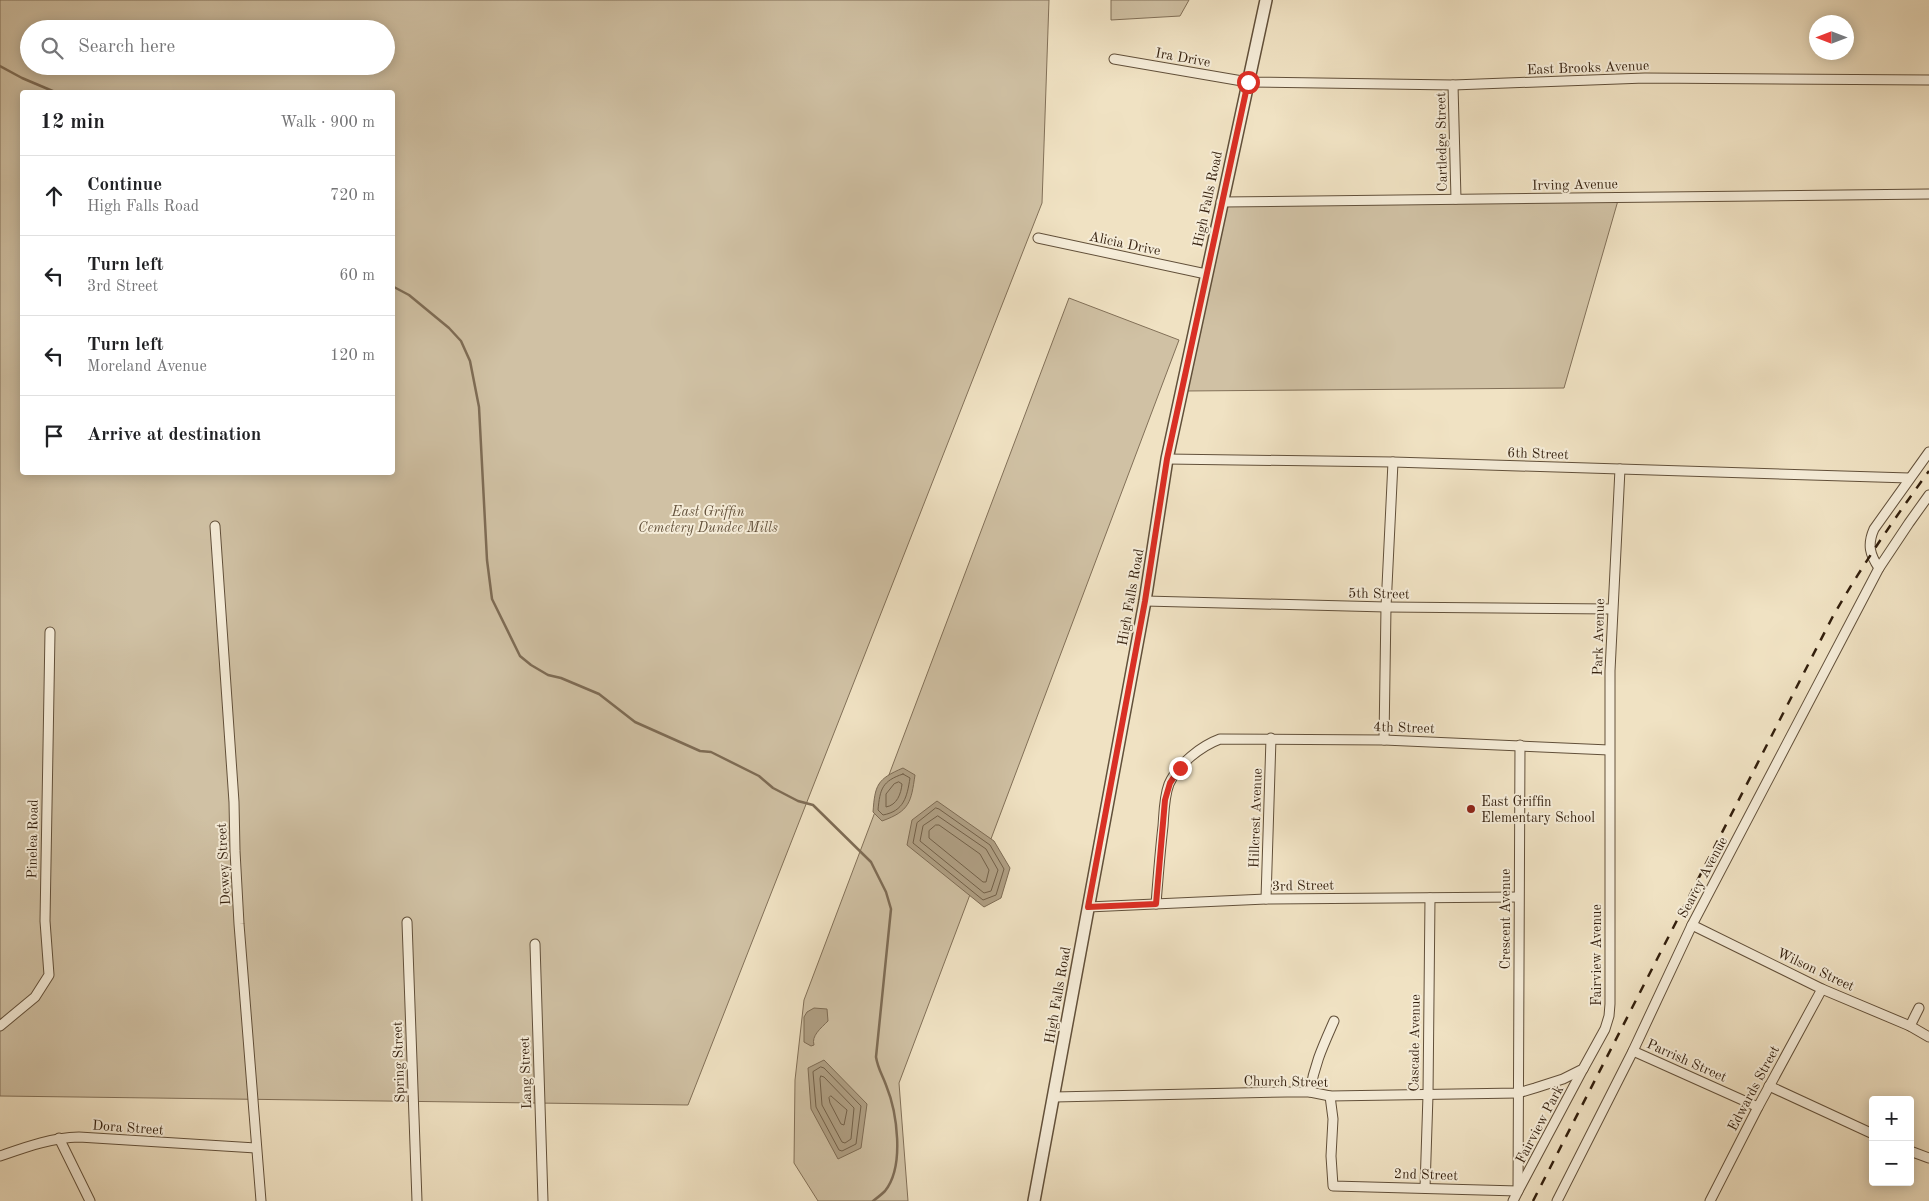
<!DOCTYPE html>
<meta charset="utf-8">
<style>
:root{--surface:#fff;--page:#f6f6f6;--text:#202124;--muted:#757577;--line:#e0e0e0}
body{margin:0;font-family:"Old Standard TT",serif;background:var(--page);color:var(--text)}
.controls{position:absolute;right:15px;bottom:15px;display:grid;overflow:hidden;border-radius:5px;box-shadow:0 2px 12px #0003}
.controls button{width:45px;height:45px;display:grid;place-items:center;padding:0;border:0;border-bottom:1px solid var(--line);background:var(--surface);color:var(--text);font:25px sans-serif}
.compass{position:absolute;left:1809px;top:15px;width:45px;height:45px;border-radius:50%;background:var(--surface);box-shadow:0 2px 12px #0003;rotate:270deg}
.stop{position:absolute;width:15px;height:15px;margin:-11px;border:4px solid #d93025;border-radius:50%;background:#fff}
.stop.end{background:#d93025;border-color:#fff;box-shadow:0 1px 5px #0008}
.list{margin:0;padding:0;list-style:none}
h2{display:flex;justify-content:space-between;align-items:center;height:65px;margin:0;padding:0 20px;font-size:21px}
h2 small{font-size:16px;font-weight:400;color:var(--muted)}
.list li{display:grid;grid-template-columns:32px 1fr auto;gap:15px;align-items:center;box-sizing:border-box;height:80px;padding:0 20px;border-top:1px solid var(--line)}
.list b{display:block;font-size:19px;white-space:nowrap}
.list p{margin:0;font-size:16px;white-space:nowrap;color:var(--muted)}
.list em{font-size:16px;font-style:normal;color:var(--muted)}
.icon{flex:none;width:28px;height:28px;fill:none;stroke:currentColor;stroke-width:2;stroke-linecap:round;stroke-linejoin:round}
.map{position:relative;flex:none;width:1929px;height:1201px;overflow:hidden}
.search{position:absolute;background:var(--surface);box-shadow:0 2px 12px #0003;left:20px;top:20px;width:375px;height:55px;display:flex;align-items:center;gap:12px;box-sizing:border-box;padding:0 18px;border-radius:28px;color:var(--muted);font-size:19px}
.panel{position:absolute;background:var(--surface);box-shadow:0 2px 12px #0003;left:20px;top:90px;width:375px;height:385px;border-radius:5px}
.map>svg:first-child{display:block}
.green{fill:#d0c1a4;stroke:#827058;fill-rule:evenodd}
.water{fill:#b0a085;stroke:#7e6c55}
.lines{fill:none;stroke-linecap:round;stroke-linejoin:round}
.shore{stroke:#726049;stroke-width:1}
.stream{stroke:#7e6c55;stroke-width:2.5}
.minor-casing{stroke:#62503a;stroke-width:11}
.tertiary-casing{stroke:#62503a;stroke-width:14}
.minor{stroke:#f5ecd8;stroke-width:9}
.tertiary{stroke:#f5ecd8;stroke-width:11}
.rail{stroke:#331f0d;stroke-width:2.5;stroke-dasharray:9 9;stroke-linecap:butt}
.route{stroke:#d93025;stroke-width:6}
.poi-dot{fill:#8f2418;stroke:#f5ecd8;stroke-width:2}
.labels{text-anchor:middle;stroke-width:4;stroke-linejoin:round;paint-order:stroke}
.street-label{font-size:14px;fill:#331f0d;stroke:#f5ecd8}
.park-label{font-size:14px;font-style:italic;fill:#62503a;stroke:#f5ecd8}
.poi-label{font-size:14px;fill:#331f0d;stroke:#f5ecd8;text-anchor:start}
</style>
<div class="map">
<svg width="1929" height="1201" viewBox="0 0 1929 1201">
<rect width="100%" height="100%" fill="#f0e2c3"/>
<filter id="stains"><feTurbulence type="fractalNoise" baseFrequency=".004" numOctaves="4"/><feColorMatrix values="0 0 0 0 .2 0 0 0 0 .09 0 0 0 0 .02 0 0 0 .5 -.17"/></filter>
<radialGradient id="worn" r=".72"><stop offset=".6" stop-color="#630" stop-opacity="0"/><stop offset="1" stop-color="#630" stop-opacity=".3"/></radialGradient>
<g class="green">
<path d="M0 0H1049L1042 203 688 1105 0 1096ZM29 29H386V66H29ZM22 92H392V472H22Z"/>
<polygon points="1111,0 1189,0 1180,16 1111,20"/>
<polygon points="1619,197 1564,388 1184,391 1224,203"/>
<polygon points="1069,298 1179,340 899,1083 908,1201 818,1201 794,1163 795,1080 804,1000"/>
</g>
<g class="water">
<path d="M903 768 915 775C911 802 910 811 882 821L873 812C875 785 877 779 903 768Z"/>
<polygon points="937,801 994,841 1010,868 1001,898 984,907 907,845 912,820"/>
<path d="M814 1008 827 1009 828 1021C821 1028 811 1036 814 1045L811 1046 804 1042V1017L807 1012Z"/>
<polygon points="824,1060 867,1104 861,1148 838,1159 811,1109 808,1068"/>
</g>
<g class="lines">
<g class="shore">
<path d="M903 774 910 778C907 797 904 811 883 815L878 810C880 789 882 781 903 774Z"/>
<path d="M899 782 902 784C901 794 897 805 886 807V794L894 784Z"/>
<polygon points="936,808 939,809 990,845 1004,869 996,895 983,900 913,843 917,823"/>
<polygon points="938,816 986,849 998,870 991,891 984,893 920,841 923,826"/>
<polygon points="936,825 939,825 980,854 989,870 986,882 983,882 929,838 929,831"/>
<polygon points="821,1067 824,1068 861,1106 856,1144 842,1151 839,1150 816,1107 813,1072"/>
<polygon points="821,1076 824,1077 854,1108 851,1139 845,1143 842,1142 822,1105 820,1079"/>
<polygon points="831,1096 847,1110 844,1125 841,1124 830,1103 829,1098"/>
</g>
<g class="stream">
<polyline points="0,66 22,78 55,92"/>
<path d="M392 286 409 295 449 328 461 341 470 361 479 407 487 560 492 599 520 656 531 665 548 675 561 678 599 694 635 722 700 751 711 752 759 776 773 788 798 801 813 805 871 862 886 892 891 909 876 1057C878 1069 882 1074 886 1085 897 1112 905 1166 885 1191 882 1194 877 1198 873 1201"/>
</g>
<defs>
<g id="minor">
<polyline points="1114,59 1248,82 1453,85 1645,78 1929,80"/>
<polyline points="1453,85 1456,199"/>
<polyline points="1221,202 1929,194"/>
<polyline points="1038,238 1206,274"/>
<polyline points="1167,459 1393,462 1909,478"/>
<polyline points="215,526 234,802 235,851 239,924 261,1201"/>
<path d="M1879 568C1870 555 1867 545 1874 529L1929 452"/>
<polyline points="1145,601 1386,607 1612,609"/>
<polyline points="1384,740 1386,607 1393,462"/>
<polyline points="1266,899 1271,738"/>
<path d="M1156 904C1158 878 1160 852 1163 826 1164 813 1164 797 1169 784 1178 764 1201 746 1220 739L1384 740 1609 750"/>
<polyline points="1088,907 1266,899 1518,897"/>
<polyline points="407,922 417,1201"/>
<polyline points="1692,925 1822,989 1910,1026 1929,1037"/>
<polyline points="535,944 543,1201"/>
<polyline points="0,1026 35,997 49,975 45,921 50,632"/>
<polyline points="1910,1026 1919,1008"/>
<polyline points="1633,1051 1758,1107"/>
<polyline points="1769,1086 1873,1134"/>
<path d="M1310 1092C1314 1065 1323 1046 1334 1021"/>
<polyline points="1330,1096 1333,1119 1331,1156 1333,1186 1518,1191 1583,1069"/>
<polyline points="1054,1097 1287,1092 1310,1092 1330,1096 1518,1093 1535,1088 1563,1079 1583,1069 1605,1029 1609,1016 1610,1004 1610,671 1620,469"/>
<polyline points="59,1138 90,1201"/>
<polyline points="1910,1151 1929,1158"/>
<path d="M0 1156C26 1147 50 1138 79 1137L256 1148"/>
<polyline points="1425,1188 1428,1095 1430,898"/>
<polyline points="1513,1201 1518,1191 1520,745"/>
<polyline points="1557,1201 1633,1051 1692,925 1879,568 1909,523 1929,495"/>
<polyline points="1710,1201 1758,1107 1822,989"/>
</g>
<polyline id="tertiary" points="1034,1201 1145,601 1167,459 1266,0"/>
</defs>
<use href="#minor" class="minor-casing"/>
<use href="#tertiary" class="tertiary-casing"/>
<use href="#minor" class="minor"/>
<use href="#tertiary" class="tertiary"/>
<path class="rail" d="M1533 1201 1832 618C1861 567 1894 519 1929 471"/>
</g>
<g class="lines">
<polyline class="route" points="1180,768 1170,783 1165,800 1156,904 1088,907 1145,601 1167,459 1248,82"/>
</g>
<circle class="poi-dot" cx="1471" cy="809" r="5"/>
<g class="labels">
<g class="street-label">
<text transform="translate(1183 57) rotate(10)" y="5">Ira Drive</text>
<text transform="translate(1588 67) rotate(-2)" y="5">East Brooks Avenue</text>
<text transform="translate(1441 142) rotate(-91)" y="5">Cartledge Street</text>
<text transform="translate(1575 184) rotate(-1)" y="5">Irving Avenue</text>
<text transform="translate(1207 199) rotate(-78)" y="5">High Falls Road</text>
<text transform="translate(1125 243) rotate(12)" y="5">Alicia Drive</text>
<text transform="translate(1538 453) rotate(2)" y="5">6th Street</text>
<text transform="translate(1379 593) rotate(1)" y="5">5th Street</text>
<text transform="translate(1130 597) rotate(-80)" y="5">High Falls Road</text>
<text transform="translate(1598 637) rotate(-88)" y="5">Park Avenue</text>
<text transform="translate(1404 727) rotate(2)" y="5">4th Street</text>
<text transform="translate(1255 818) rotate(-88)" y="5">Hillcrest Avenue</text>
<text transform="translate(32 839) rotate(-89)" y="5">Pinelea Road</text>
<text transform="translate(223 864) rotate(-93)" y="5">Dewey Street</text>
<text transform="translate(1702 877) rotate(-62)" y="5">Searcy Avenue</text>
<text transform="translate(1303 885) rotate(-1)" y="5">3rd Street</text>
<text transform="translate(1505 919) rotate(-90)" y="5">Crescent Avenue</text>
<text transform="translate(1596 955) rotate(-90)" y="5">Fairview Avenue</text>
<text transform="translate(1816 969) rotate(25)" y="5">Wilson Street</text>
<text transform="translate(1057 995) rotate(-80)" y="5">High Falls Road</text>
<text transform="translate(1414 1043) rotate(-89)" y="5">Cascade Avenue</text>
<text transform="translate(1687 1060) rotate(24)" y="5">Parrish Street</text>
<text transform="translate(398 1062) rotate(-92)" y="5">Spring Street</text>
<text transform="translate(525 1073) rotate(-92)" y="5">Lang Street</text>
<text transform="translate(1286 1081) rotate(1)" y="5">Church Street</text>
<text transform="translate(1753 1088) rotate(-62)" y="5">Edwards Street</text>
<text transform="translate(1539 1124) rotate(-62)" y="5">Fairview Park</text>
<text transform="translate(128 1127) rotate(4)" y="5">Dora Street</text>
<text transform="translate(1426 1174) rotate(2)" y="5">2nd Street</text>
</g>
<g class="park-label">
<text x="708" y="516">East Griffin<tspan x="708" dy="16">Cemetery Dundee Mills</tspan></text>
</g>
<g class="poi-label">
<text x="1481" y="806">East Griffin<tspan x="1481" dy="16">Elementary School</tspan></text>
</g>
</g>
<rect width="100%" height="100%" filter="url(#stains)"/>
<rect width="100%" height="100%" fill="url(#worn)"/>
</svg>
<div class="controls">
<button>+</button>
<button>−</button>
</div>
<svg class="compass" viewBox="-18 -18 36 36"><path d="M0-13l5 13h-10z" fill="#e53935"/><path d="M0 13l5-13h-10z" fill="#757577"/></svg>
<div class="stop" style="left:1248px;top:82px"></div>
<div class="stop end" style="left:1180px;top:768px"></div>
<div class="search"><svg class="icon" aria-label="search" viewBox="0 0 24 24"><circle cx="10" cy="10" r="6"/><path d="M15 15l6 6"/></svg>Search here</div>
<section class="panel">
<h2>12 min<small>Walk · 900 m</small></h2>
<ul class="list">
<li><svg class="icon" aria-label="ahead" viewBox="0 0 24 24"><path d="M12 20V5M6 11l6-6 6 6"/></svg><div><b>Continue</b><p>High Falls Road</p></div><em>720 m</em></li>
<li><svg class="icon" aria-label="left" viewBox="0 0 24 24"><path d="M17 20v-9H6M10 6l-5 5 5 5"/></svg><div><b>Turn left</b><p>3rd Street</p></div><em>60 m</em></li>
<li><svg class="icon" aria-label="left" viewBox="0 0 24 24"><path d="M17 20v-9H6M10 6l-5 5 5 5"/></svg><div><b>Turn left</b><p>Moreland Avenue</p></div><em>120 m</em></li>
<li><svg class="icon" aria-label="arrive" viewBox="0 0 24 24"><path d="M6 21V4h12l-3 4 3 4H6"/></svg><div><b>Arrive at destination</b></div></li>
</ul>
</section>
</div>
